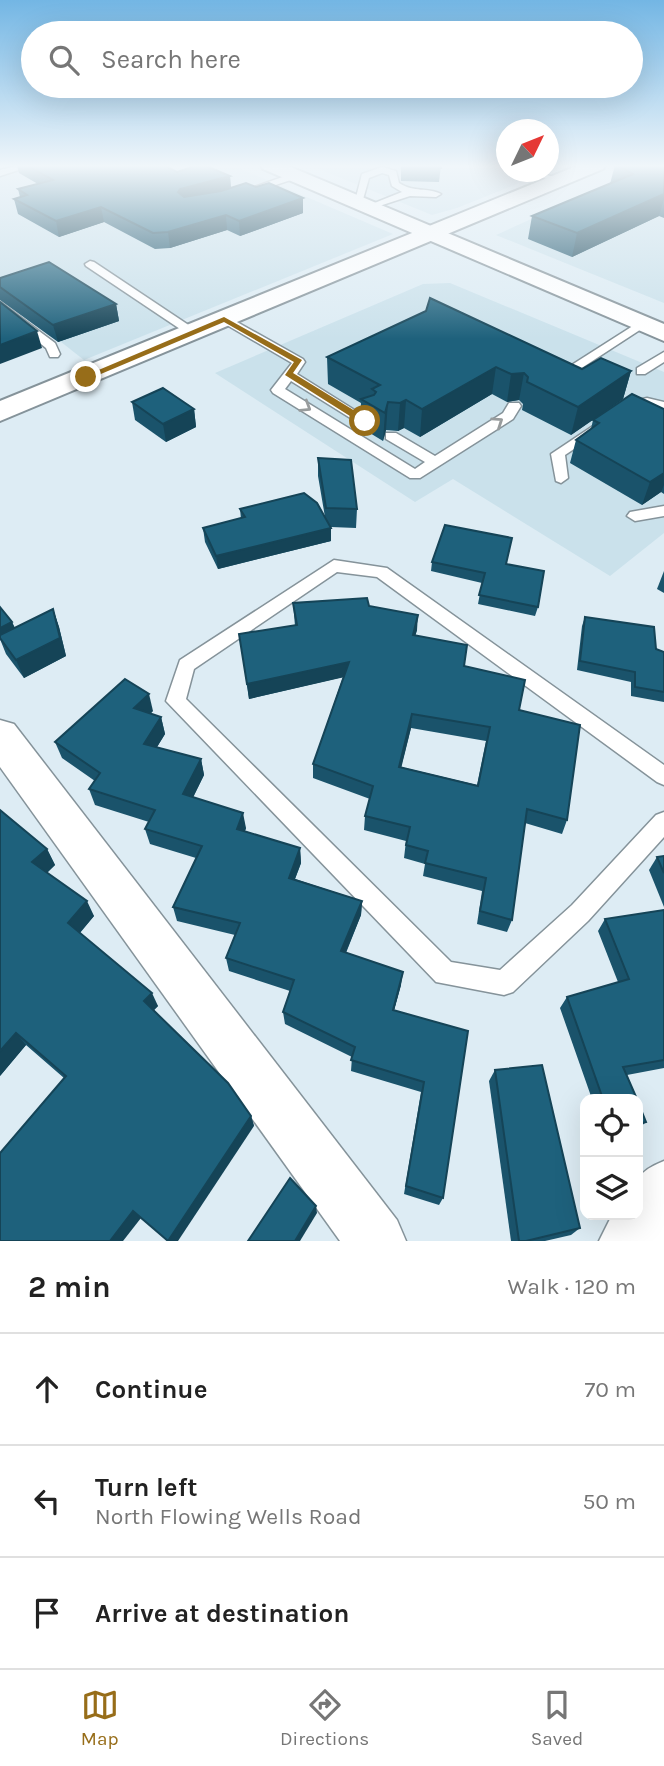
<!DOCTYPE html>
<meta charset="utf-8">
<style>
:root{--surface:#fff;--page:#f2f2f2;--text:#222;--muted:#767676;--line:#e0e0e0;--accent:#976d19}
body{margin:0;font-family:Karla,sans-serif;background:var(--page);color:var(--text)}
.controls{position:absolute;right:21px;bottom:21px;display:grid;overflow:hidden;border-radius:14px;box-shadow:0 7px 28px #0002}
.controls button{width:63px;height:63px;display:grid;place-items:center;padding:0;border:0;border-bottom:2px solid var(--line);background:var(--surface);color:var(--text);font:35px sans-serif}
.compass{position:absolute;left:496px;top:119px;width:63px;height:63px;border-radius:50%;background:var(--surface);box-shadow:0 7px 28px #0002;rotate:47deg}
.stop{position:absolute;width:21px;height:21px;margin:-16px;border:5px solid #976d19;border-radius:50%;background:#fff}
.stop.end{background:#976d19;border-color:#fff;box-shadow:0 2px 7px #0008}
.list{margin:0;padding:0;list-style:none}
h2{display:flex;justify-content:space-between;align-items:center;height:91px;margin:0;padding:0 28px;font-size:30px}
h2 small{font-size:23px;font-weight:400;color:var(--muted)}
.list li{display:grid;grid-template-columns:46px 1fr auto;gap:21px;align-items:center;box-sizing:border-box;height:112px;padding:0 28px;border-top:2px solid var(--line)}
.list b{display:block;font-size:26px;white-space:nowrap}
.list p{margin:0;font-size:23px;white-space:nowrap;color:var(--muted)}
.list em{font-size:23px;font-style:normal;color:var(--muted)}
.icon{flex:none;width:38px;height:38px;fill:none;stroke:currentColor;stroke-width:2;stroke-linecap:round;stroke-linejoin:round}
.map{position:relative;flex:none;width:664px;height:1241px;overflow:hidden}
.search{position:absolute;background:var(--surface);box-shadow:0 7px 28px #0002;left:21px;right:21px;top:21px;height:77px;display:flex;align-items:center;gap:18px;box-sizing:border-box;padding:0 24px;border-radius:38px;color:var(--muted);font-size:26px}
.sheet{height:427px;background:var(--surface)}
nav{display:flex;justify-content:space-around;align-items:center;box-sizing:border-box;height:98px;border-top:2px solid var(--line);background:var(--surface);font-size:19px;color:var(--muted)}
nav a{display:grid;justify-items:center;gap:4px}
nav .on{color:var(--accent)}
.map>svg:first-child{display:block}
.built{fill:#cae1eb}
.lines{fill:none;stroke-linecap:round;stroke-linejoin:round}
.lane-casing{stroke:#85939a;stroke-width:3}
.street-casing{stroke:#85939a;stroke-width:3}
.secondary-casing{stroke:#85939a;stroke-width:4}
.primary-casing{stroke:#85939a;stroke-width:4}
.lane{fill:#fff;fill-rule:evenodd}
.street{fill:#fff;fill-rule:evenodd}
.secondary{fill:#fff;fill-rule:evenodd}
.primary{fill:#fff;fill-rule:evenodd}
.wall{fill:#1a536b;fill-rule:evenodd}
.shaded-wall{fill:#154457}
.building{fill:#1e617c;stroke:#154457;stroke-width:2;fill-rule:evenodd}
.oneway{stroke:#989c9d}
.route{fill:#976d19}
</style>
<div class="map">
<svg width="664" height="1241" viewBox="0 0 664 1241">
<rect width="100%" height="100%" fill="#ddecf4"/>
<g class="built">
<polygon points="0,165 232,165 393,234 84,360 0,294"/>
<polygon points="309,165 495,165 506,169 506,172 532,178 457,208 432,215"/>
<polygon points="651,165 664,165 664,303 496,235"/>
<polygon points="450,283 664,372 664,533 610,576 453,479 415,502 215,373 423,284"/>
</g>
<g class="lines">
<defs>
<g id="lane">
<polygon points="20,165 34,165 0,176 0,170"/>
<path d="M382 167 396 171 399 183C415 193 427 187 441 194L436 197 410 196 367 210V206L402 192 392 186 389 175 382 173 369 178 362 203 354 205 362 174Z"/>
<polygon points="528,172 539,172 564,181 560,184"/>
<polygon points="294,173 298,176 297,178 248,194 243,191"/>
<polygon points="90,261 94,262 199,332 189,335 86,266 85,264"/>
<polygon points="0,302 55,343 60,354 58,357 50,357 46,348 0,311"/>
<polygon points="220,317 228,317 303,359 305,362 297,374 372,421 365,425 360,424 291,381 285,389 415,469 425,462 386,439 386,433 396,433 435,456 503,413 509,403 519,403 521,406 513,419 420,478 410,478 273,393 271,390 292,363 220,321"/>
<polygon points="639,322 649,324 577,371 569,371 567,368"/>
<polygon points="664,352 664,362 645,374 637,374 637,368"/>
<polygon points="647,398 664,402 664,410 647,406 628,410 621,406 623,403"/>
<polygon points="593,426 600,430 598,433 565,455 568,478 561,483 556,481 551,454"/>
<polygon points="664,506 664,516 635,521 627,516 630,512"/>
<polygon points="334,560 387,568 664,765 664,785 657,782 377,577 337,572 194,669 186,699 451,962 500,970 572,905 656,815 664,812 664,837 588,921 513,992 504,995 436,982 166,701 180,660"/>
</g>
<g id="street">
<polygon points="0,720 14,724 397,1220 406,1241 340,1241 0,767"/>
<path d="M664 1161V1241H599L612 1215H638C638 1182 630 1175 664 1161Z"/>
</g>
<polygon id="secondary" points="261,165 286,165 664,324 664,341 263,169"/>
<polygon id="primary" points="579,165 605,165 603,169 0,421 0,401"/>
</defs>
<use href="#lane" class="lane-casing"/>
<use href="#street" class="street-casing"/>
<use href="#secondary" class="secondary-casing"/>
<use href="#primary" class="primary-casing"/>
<use href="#lane" class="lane"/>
<use href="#street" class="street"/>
<use href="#secondary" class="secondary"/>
<use href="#primary" class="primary"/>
</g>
<g class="wall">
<polygon points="17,165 163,165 177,172 230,176 231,188 256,187 303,198 303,213 240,236 227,230 170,248 155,249 104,222 59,237 18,214 14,199 20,197 18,189 38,184 19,173"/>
<polygon points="401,165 441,165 439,182 401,181"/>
<polygon points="615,165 664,165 664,218 659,216 572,257 528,239 532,216 610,184"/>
<polygon points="0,278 116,304 119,321 58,342 0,300"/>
<polygon points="327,357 582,369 631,371 623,399 571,435 522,410 523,404 519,400 507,402 492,394 420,437 404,428 398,431 386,430 383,441 360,427 361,403 328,384"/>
<polygon points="132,402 194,409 196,427 166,442 135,420"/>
<polygon points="664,409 664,494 661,492 642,505 570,463 576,440 591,429 593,420"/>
<polygon points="318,458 357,509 356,528 331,527 331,541 218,569 205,542 203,528 241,519 240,509 325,517 318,476"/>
<polygon points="432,562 507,564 538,607 535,616 478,604 482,583 431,571"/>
<polygon points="664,571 664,593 657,589"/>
<path d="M293 603 369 606 417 630 415 636 464 666 519 710 567 820 562 834 525 823 512 920 507 932 477 924 482 891 423 876 425 864 404 858 406 841 364 830 365 816 370 799 313 778V764L343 677 249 699 239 634 295 626ZM411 728 486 741 477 785 401 767Z"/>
<polygon points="0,607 12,622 15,628 53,609 59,627 66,656 24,678 6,654 0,639"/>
<polygon points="585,617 656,649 664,652 664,702 631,696 631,682 577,670 582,626"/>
<polygon points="153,711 150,714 161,717 165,734 157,747 201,759 204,775 193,797 246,828 245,831 300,848 301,863 295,879 362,901 361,915 346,953 401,985 394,1010 468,1031 443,1198 439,1205 404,1194 421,1092 351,1071 352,1057 285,1024 283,1012 290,991 229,971 226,958 235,935 177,921 173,907 196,858 150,844 145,829 149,822 95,805 89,789 95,781 62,758 55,742"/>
<polygon points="47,849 55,865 47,873 94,916 80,933 158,1006 154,1010 251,1116 254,1126 64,1078 26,1045 0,1076"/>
<polygon points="664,856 664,907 649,870 657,857"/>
<polygon points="664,910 664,1068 627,1075 637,1099 592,1099 560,1008 567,997 618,982 598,931 605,919"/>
<polygon points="495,1070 580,1228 571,1235 545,1241 511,1241 489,1081"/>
<polygon points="638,1102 646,1122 638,1129"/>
</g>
<g class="shaded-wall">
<polygon points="230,176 231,191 181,203 178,192 180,189"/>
<polygon points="664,194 664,199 659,216 572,257 577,233"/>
<polygon points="303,198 303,213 240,236 239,221"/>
<polygon points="101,207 104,222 59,237 56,221"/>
<polygon points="226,215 227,230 170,248 168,232"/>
<polygon points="116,304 119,321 58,342 53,325"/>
<polygon points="37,331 42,348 0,364 0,345"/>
<polygon points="496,367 492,394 420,437 422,409"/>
<polygon points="631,371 623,399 571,435 578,407"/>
<polygon points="524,373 519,400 507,402 511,374"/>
<polygon points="406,400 404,428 398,431 400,403"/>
<polygon points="388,402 386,430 383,441 385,413"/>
<polygon points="194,409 196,427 166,442 163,424"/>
<polygon points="664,473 664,485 661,492 642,505 650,482"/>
<polygon points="331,528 331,541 218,569 216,556"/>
<polygon points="53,609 59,627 66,656 24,678 16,660"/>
<polygon points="418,615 417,630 411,650 413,635"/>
<polygon points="12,622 16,631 0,638 0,628"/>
<polygon points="349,662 349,676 249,699 247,684"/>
<polygon points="149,694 153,711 138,725 134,708"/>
<polygon points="412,714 411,728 398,781 399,767"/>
<polygon points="161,717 165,734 149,760 144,744"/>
<polygon points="201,759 204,775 187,810 183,794"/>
<polygon points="243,813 246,828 240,844 237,829"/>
<polygon points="300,848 301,863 290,892 289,878"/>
<polygon points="47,849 55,865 41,878 32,862"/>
<polygon points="87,901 94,916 76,937 68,923"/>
<polygon points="362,901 361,915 341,964 341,951"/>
<polygon points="403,972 401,985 391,1022 393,1010"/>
<polygon points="152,993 158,1006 150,1014 144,1001"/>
<polygon points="16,1033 26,1045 0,1076 0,1051"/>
<polygon points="251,1116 254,1126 178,1241 168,1241"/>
<polygon points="316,1206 317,1213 300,1241 295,1241"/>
<polygon points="133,1211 141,1218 123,1241 110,1241"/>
</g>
<g class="building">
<polygon points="26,165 163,165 177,172 198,165 204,165 230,176 180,189 178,192 184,197 221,191 246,183 256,187 269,183 303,198 239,221 226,215 168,232 153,233 101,207 56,221 14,199 27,195 18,189 53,180"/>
<polygon points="402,165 441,165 441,168 402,167"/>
<polygon points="617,165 664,165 664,194 577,233 532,216 633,174"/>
<polygon points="49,262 116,304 53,325 0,287 0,278"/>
<polygon points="430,298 582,369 601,358 631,371 578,407 527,382 528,377 524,373 511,374 496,367 422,409 406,400 400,403 388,402 385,413 361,399 374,395 376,392 372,389 380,385 327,357 426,311"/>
<polygon points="0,302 37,331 0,345"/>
<polygon points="163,388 194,409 163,424 132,402"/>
<polygon points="632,394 664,409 664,473 650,482 576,440 599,423 593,420"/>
<polygon points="318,458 351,460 357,509 326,508"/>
<polygon points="304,493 317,503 331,528 216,556 203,528 245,517 240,509"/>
<polygon points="445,525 512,538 506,564 544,571 538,607 479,595 485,573 432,562"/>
<path d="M367 598 369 606 418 615 413 635 467 645 464 666 525 680 519 710 580 725 567 820 527 809 512 920 480 911 486 878 425 863 428 851 406 845 410 827 365 816 373 786 313 764 349 662 247 684 239 634 297 625 293 603ZM412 714 490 727 478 786 399 767Z"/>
<polygon points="0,607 12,622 0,628"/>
<polygon points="53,609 60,638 16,660 0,638 0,635"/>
<polygon points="585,617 654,627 656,649 664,652 664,692 635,687 635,672 580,661"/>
<polygon points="125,679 149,694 134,708 161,717 144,744 201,759 183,794 243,813 237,829 300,848 289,878 362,901 341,951 403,972 393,1010 468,1031 443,1198 406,1186 424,1082 351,1060 355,1047 283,1012 294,980 226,958 240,923 173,907 202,846 145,829 155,810 89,789 100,773 55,742"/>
<polygon points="0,810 47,849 32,862 87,901 68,923 152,993 144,1001 228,1083 251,1116 168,1241 133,1211 110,1241 0,1241 0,1153 66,1076 16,1033 0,1051"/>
<polygon points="664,856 664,873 657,857"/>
<polygon points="664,910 664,1060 623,1067 637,1099 603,1099 567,997 629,979 605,919"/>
<polygon points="542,1065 580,1228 526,1241 519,1241 495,1070"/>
<polygon points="638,1102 646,1122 638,1124"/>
<polygon points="290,1178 316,1206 295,1241 248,1241"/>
</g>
<defs><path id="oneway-chevron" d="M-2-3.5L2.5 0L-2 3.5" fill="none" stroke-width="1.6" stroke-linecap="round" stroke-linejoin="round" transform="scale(1.75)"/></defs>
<g class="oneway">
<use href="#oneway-chevron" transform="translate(306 407) rotate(32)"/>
<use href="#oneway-chevron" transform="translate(498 422) rotate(-34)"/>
</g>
<linearGradient id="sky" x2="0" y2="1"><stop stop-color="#73b6e4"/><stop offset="0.49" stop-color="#f0f6fa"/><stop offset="1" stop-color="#f0f6fa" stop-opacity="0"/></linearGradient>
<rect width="664" height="339" fill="url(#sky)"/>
<polygon class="route" points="224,317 302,360 293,373 368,419 368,423 361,423 285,375 294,362 224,322 89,379 82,377"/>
</svg>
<div class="controls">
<button><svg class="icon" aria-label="locate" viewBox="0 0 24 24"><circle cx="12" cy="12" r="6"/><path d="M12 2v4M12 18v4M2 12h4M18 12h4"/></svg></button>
<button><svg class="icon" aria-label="layers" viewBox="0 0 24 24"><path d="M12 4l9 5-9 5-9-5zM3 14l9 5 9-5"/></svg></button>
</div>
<svg class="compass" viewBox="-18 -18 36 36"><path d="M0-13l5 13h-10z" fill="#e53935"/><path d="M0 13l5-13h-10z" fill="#767676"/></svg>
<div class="stop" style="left:365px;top:421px"></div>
<div class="stop end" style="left:86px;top:377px"></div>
<div class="search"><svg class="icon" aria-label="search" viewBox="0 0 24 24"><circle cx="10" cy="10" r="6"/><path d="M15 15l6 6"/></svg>Search here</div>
</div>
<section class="sheet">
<h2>2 min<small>Walk · 120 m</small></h2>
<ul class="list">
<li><svg class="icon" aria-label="ahead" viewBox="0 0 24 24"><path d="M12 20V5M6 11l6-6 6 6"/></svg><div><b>Continue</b></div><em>70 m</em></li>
<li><svg class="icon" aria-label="left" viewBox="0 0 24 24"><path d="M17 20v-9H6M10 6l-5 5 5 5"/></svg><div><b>Turn left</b><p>North Flowing Wells Road</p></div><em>50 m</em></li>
<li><svg class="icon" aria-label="arrive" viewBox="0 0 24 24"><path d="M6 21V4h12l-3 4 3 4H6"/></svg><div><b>Arrive at destination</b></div></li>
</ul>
</section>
<nav>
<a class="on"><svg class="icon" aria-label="map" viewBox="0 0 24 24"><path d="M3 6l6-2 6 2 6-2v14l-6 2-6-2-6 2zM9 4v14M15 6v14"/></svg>Map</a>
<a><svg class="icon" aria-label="directions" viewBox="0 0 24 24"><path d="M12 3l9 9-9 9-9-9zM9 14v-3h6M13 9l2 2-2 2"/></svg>Directions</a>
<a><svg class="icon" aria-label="saved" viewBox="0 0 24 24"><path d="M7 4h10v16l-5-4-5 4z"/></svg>Saved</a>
</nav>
